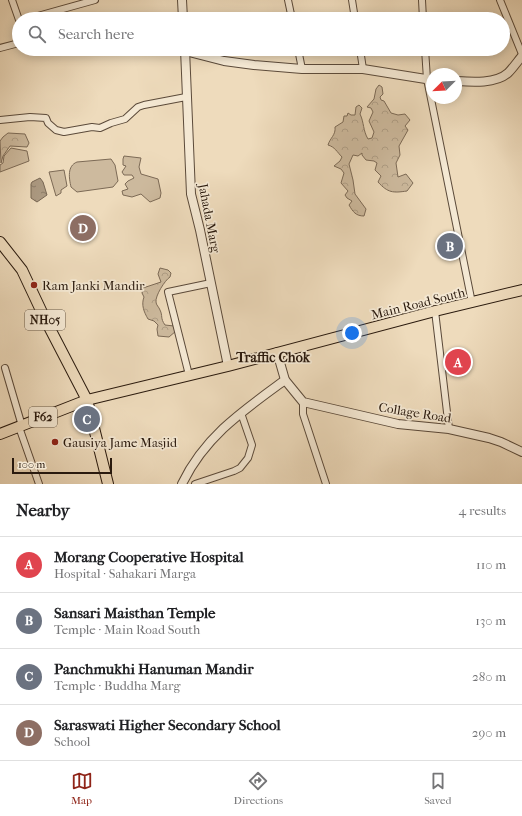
<!DOCTYPE html>
<meta charset="utf-8">
<style>
:root{--surface:#fff;--page:#f6f6f6;--text:#202124;--muted:#757577;--line:#e0e0e0;--accent:#8f2418}
body{margin:0;font-family:"IM FELL French Canon",serif;background:var(--page);color:var(--text)}
.compass{position:absolute;left:426px;top:68px;width:36px;height:36px;border-radius:50%;background:var(--surface);box-shadow:0 2px 10px #0003;rotate:246deg}
.scale{position:absolute;left:12px;bottom:10px;width:100px;box-sizing:border-box;padding-left:4px;border:2px solid #2a1a0e;border-top:0;font-size:11px;line-height:14px;white-space:nowrap;color:#2a1a0e;-webkit-text-stroke:3px #f4e8d3;paint-order:stroke}
.you{position:absolute;left:352px;top:333px;width:14px;height:14px;margin:-10px;border:3px solid #fff;border-radius:50%;background:#1a73e8;box-shadow:0 0 0 6px #1a73e833}
.badge{display:grid;place-items:center;width:26px;height:26px;border-radius:50%;background:var(--accent);color:#fff;font-size:13px;font-weight:700}
.pin{position:absolute;translate:-50% -50%;border:2px solid #fff;box-shadow:0 1px 4px #0006}
.list{margin:0;padding:0;list-style:none}
h2{display:flex;justify-content:space-between;align-items:center;height:52px;margin:0;padding:0 16px;font-size:17px}
h2 small{font-size:13px;font-weight:400;color:var(--muted)}
.list li{display:grid;grid-template-columns:26px 1fr auto;gap:12px;align-items:center;box-sizing:border-box;height:56px;padding:0 16px;border-top:1px solid var(--line)}
.list b{display:block;font-size:15px;white-space:nowrap}
.list p{margin:0;font-size:13px;white-space:nowrap;color:var(--muted)}
.list em{font-size:13px;font-style:normal;color:var(--muted)}
.icon{flex:none;width:22px;height:22px;fill:none;stroke:currentColor;stroke-width:2;stroke-linecap:round;stroke-linejoin:round}
.map{position:relative;flex:none;width:522px;height:484px;overflow:hidden}
.search{position:absolute;background:var(--surface);box-shadow:0 2px 10px #0003;left:12px;right:12px;top:12px;height:44px;display:flex;align-items:center;gap:10px;box-sizing:border-box;padding:0 14px;border-radius:22px;color:var(--muted);font-size:15px}
.sheet{height:276px;background:var(--surface)}
nav{display:flex;justify-content:space-around;align-items:center;box-sizing:border-box;height:56px;border-top:1px solid var(--line);background:var(--surface);font-size:11px;color:var(--muted)}
nav a{display:grid;justify-items:center;gap:2px}
nav .on{color:var(--accent)}
.map>svg:first-child{display:block}
.green{fill:#cdba9e;stroke:#7c6a56}
.forest{fill:url(#forest-crowns);stroke:#7c6a56}
.water{fill:url(#water-ripples);stroke:#776653}
.lines{fill:none;stroke-linecap:round;stroke-linejoin:round}
.minor-casing{stroke:#5b4a3a;stroke-width:8}
.tertiary-casing{stroke:#5b4a3a;stroke-width:10}
.primary-casing{stroke:#2a1a0e;stroke-width:12}
.minor{stroke:#f4e8d3;stroke-width:6}
.tertiary{stroke:#f4e8d3;stroke-width:8}
.primary{stroke:#eedbbc;stroke-width:10}
.poi-dot{fill:#8f2418;stroke:#f4e8d3;stroke-width:1.5}
.labels{text-anchor:middle;stroke-width:3.5;stroke-linejoin:round;paint-order:stroke}
.shield{fill:#f4e8d3;stroke:#675849;stroke-width:1}
.shield-label{font-size:12px;font-weight:bold;fill:#2a1a0e}
.street-label{font-size:13px;fill:#2a1a0e;stroke:#f4e8d3}
.poi-label{font-size:13px;fill:#2a1a0e;stroke:#f4e8d3;text-anchor:start}
.neighbourhood-label{font-size:14px;font-weight:bold;fill:#2a1a0e;stroke:#f4e8d3}
</style>
<div class="map">
<svg width="522" height="484" viewBox="0 0 522 484">
<defs>
<pattern id="forest-crowns" width="20" height="18" patternUnits="userSpaceOnUse"><rect width="20" height="18" fill="#cdba9e"/><path d="M2 6a3 3 0 1 1 6 0M12 15a3 3 0 1 1 6 0" fill="none" stroke="#b09f87"/></pattern>
<pattern id="water-ripples" width="26" height="14" patternUnits="userSpaceOnUse"><rect width="26" height="14" fill="#ab9981"/><path d="M2 4q2-2 4 0t4 0M15 11q2-2 4 0t4 0" fill="none" stroke="#8b7c68"/></pattern>
</defs>
<rect width="100%" height="100%" fill="#eedbbc"/>
<filter id="stains"><feTurbulence type="fractalNoise" baseFrequency=".005" numOctaves="4"/><feColorMatrix values="0 0 0 0 .2 0 0 0 0 .09 0 0 0 0 .02 0 0 0 .5 -.17"/></filter>
<radialGradient id="worn" r=".72"><stop offset=".6" stop-color="#630" stop-opacity="0"/><stop offset="1" stop-color="#630" stop-opacity=".3"/></radialGradient>
<g class="green">
<polygon points="11,148 27,151 29,161 0,172 0,165 3,163 4,156"/>
<polygon points="124,156 141,158 139,167 141,174 158,179 161,193 160,198 150,202 141,194 132,197 123,195 122,191 128,189 125,184 128,181 134,178 132,175 124,175 122,172 126,166 123,165 123,159"/>
<path d="M111 159 115 165 118 181 113 187 77 192 71 187C69 178 67 166 77 162Z"/>
<polygon points="64,170 67,186 61,190 61,193 56,196 49,172"/>
</g>
<g class="forest">
<path d="M379 85 382 87 383 94 380 97 381 100 384 101 391 113 398 115 405 114 410 120 405 126 408 130 399 146 400 155 396 163 398 177 406 174 413 183 407 191C393 193 388 193 378 182L381 176 375 170 377 163 374 161 366 160 362 155V153L358 156 353 155 349 164 353 180 355 194 366 209 364 216C356 216 353 212 349 205L352 201 347 198 345 195 348 191 341 183 344 173 341 169 334 166 340 161 342 157C337 152 335 147 328 145 330 138 336 135 335 127L343 122 344 116H347L348 113 351 115H355L356 107 359 105 362 108 360 114C364 122 363 131 368 139L372 138 374 132 369 121 373 112 371 108 367 107 374 99 376 89Z"/>
<polygon points="8,133 25,134 29,143 27,147 10,146 3,156 1,163 0,141 3,137"/>
<path d="M160 268 168 270 171 273 170 277C165 280 155 296 156 302 156 305 159 307 160 310 163 316 160 318 165 325L174 326 176 331 169 337 158 336 157 329 158 325 154 321 148 319C144 312 141 305 144 297L142 293 143 288 161 282 158 274Z"/>
</g>
<polygon class="water" points="40,178 43,182 47,195 37,202 31,198 31,184 32,182"/>
<g class="lines">
<defs>
<g id="minor">
<polyline points="12,0 19,20"/>
<polyline points="288,0 292,19"/>
<polyline points="352,0 355,19"/>
<polyline points="422,0 423,19"/>
<polyline points="500,0 522,54"/>
<polyline points="27,19 95,0"/>
<polyline points="0,48 19,43"/>
<polyline points="139,49 185,51"/>
<polyline points="298,49 302,69"/>
<polyline points="360,49 363,69"/>
<polyline points="425,49 427,79 472,303"/>
<polyline points="0,120 30,117 46,118 48,123 56,130 64,132 92,127 100,128 111,123 125,119 138,107 144,105 186,97"/>
<polyline points="435,311 449,429"/>
<polyline points="5,368 22,426"/>
<polyline points="189,375 168,292 211,283"/>
<polyline points="303,402 303,414 326,484"/>
<polyline points="19,427 39,484"/>
<polyline points="195,484 234,471 240,468 248,458 252,445 241,413"/>
</g>
<g id="tertiary">
<polyline points="182,0 183,19"/>
<polyline points="185,49 191,194 200,230 228,366"/>
<polyline points="185,51 224,61 254,65 302,69 363,69 432,80"/>
<path d="M456 81C471 82 496 84 508 73 513 68 517 62 522 56"/>
<polyline points="277,352 285,380 303,402 398,424 449,429 489,438 501,442 522,452"/>
<path d="M182 484C205 436 244 410 285 380"/>
</g>
<g id="primary">
<polyline points="0,242 22,270 46,321 87,400 108,484"/>
<polyline points="0,434 87,400 228,366 435,311 522,290"/>
</g>
</defs>
<use href="#minor" class="minor-casing"/>
<use href="#tertiary" class="tertiary-casing"/>
<use href="#primary" class="primary-casing"/>
<use href="#minor" class="minor"/>
<use href="#tertiary" class="tertiary"/>
<use href="#primary" class="primary"/>
</g>
<g class="poi-dot">
<circle cx="34" cy="285" r="4"/>
<circle cx="55" cy="442" r="4"/>
</g>
<g class="labels">
<g class="shield">
<rect x="25" y="310" width="40" height="20" rx="3"/>
<rect x="29" y="407" width="28" height="20" rx="3"/>
</g>
<g class="shield-label">
<text x="45" y="324">NH05</text>
<text x="43" y="421">F62</text>
</g>
<g class="street-label">
<text transform="translate(210 218) rotate(79)" y="5">Jahada Marg</text>
<text transform="translate(418 303) rotate(-14)" y="5">Main Road South</text>
<text transform="translate(415 412) rotate(9)" y="5">Collage Road</text>
</g>
<g class="poi-label">
<text x="42" y="290">Ram Janki Mandir</text>
<text x="63" y="447">Gausiya Jame Masjid</text>
</g>
<g class="neighbourhood-label">
<text x="273" y="362">Traffic Chok</text>
</g>
</g>
<rect width="100%" height="100%" filter="url(#stains)"/>
<rect width="100%" height="100%" fill="url(#worn)"/>
</svg>
<svg class="compass" viewBox="-18 -18 36 36"><path d="M0-13l5 13h-10z" fill="#e53935"/><path d="M0 13l5-13h-10z" fill="#757577"/></svg>
<div class="scale">100 m</div>
<div class="you"></div>
<div class="pin badge" style="left:458px;top:362px;background:#e0444e">A</div>
<div class="pin badge" style="left:450px;top:246px;background:#6b7280">B</div>
<div class="pin badge" style="left:87px;top:419px;background:#6b7280">C</div>
<div class="pin badge" style="left:83px;top:228px;background:#8d6e63">D</div>
<div class="search"><svg class="icon" aria-label="search" viewBox="0 0 24 24"><circle cx="10" cy="10" r="6"/><path d="M15 15l6 6"/></svg>Search here</div>
</div>
<section class="sheet">
<h2>Nearby<small>4 results</small></h2>
<ul class="list">
<li><span class="badge" style="background:#e0444e">A</span><div><b>Morang Cooperative Hospital</b><p>Hospital · Sahakari Marga</p></div><em>110 m</em></li>
<li><span class="badge" style="background:#6b7280">B</span><div><b>Sansari Maisthan Temple</b><p>Temple · Main Road South</p></div><em>130 m</em></li>
<li><span class="badge" style="background:#6b7280">C</span><div><b>Panchmukhi Hanuman Mandir</b><p>Temple · Buddha Marg</p></div><em>280 m</em></li>
<li><span class="badge" style="background:#8d6e63">D</span><div><b>Saraswati Higher Secondary School</b><p>School</p></div><em>290 m</em></li>
</ul>
</section>
<nav>
<a class="on"><svg class="icon" aria-label="map" viewBox="0 0 24 24"><path d="M3 6l6-2 6 2 6-2v14l-6 2-6-2-6 2zM9 4v14M15 6v14"/></svg>Map</a>
<a><svg class="icon" aria-label="directions" viewBox="0 0 24 24"><path d="M12 3l9 9-9 9-9-9zM9 14v-3h6M13 9l2 2-2 2"/></svg>Directions</a>
<a><svg class="icon" aria-label="saved" viewBox="0 0 24 24"><path d="M7 4h10v16l-5-4-5 4z"/></svg>Saved</a>
</nav>
